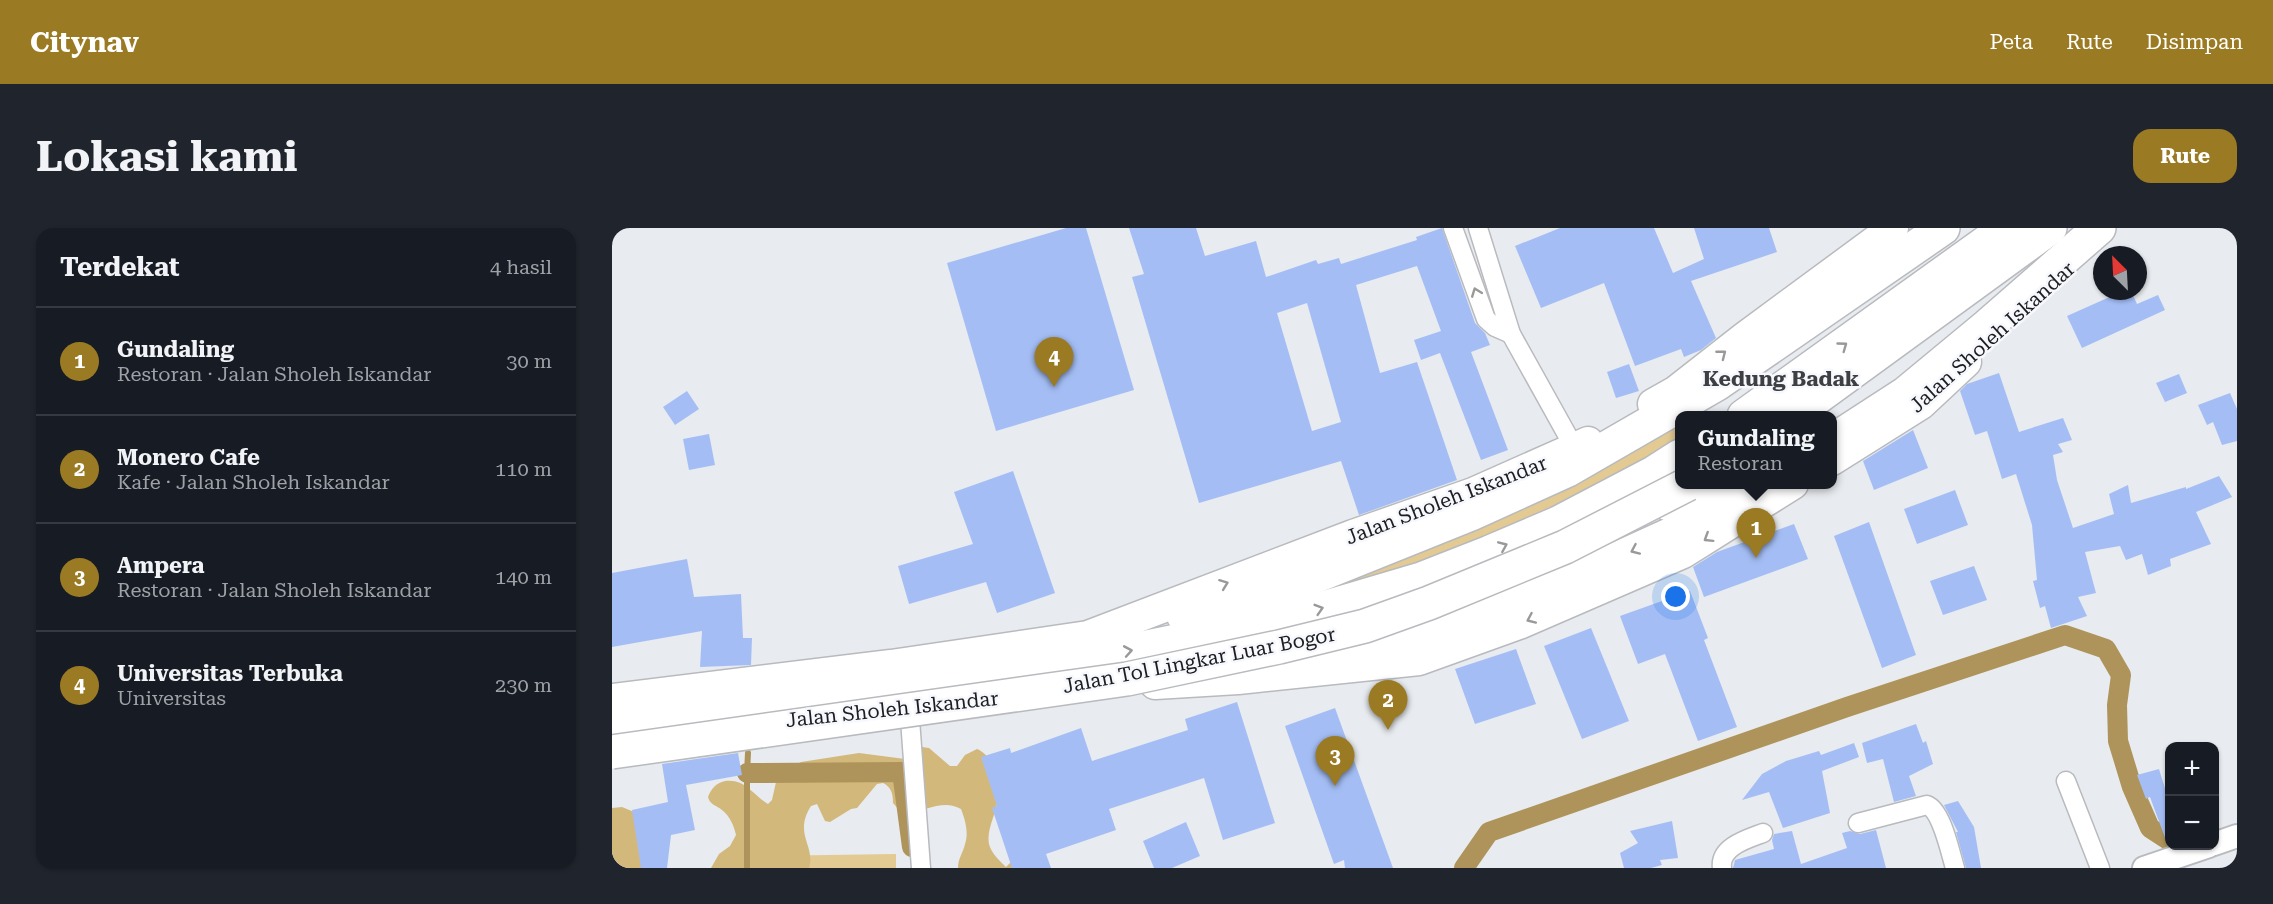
<!DOCTYPE html>
<html lang="id">
<meta charset="utf-8">
<style>
:root{--surface:#171b24;--page:#20242c;--text:#f1f3f6;--muted:#9ea1a6;--line:#363941;--accent:#9b7a24}
body{margin:0;font-family:"Roboto Serif",serif;background:var(--page);color:var(--text)}
.controls{position:absolute;right:18px;bottom:18px;display:grid;overflow:hidden;border-radius:12px;box-shadow:0 2px 4px #0004}
.controls button{width:54px;height:54px;display:grid;place-items:center;padding:0;border:0;border-bottom:2px solid var(--line);background:var(--surface);color:var(--text);font:30px sans-serif}
.compass{position:absolute;left:1481px;top:18px;width:54px;height:54px;border-radius:50%;background:var(--surface);box-shadow:0 2px 4px #0004;rotate:336deg}
.you{position:absolute;left:1064px;top:369px;width:21px;height:21px;margin:-15px;border:4px solid #fff;border-radius:50%;background:#1a73e8;box-shadow:0 0 0 9px #1a73e833}
.badge{display:grid;place-items:center;width:39px;height:39px;border-radius:50%;background:var(--accent);color:#fff;font-size:20px;font-weight:700}
.pin{position:absolute;translate:-50% -50px;filter:drop-shadow(0 2px 3px #0008)}
.pin::after{content:'';position:absolute;top:32px;width:21px;height:18px;background:inherit;clip-path:polygon(0 0,100% 0,50% 100%)}
.popup{position:absolute;left:1063px;top:183px;width:162px;height:78px;box-sizing:border-box;display:grid;place-content:center;border-radius:12px;background:var(--surface);filter:drop-shadow(0 2px 4px #0005);font-size:20px;white-space:nowrap;color:var(--muted)}
.popup b{font-size:22px;color:var(--text)}
.popup::after{content:'';position:absolute;left:50%;top:100%;margin-left:-12px;border:12px solid transparent;border-top-color:var(--surface)}
.list{margin:0;padding:0;list-style:none}
h2{display:flex;justify-content:space-between;align-items:center;height:78px;margin:0;padding:0 24px;font-size:26px}
h2 small{font-size:20px;font-weight:400;color:var(--muted)}
.list li{display:grid;grid-template-columns:39px 1fr auto;gap:18px;align-items:center;box-sizing:border-box;height:108px;padding:0 24px;border-top:2px solid var(--line)}
.list b{display:block;font-size:22px;white-space:nowrap}
.list p{margin:0;font-size:20px;white-space:nowrap;color:var(--muted)}
.list em{font-size:20px;font-style:normal;color:var(--muted)}
.map{position:relative;flex:none;width:1625px;height:640px;overflow:hidden;border-radius:18px}
header{display:flex;align-items:center;gap:36px;box-sizing:border-box;height:84px;padding:0 30px;background:var(--accent);color:#fff}
header strong{font-size:28px}
nav{display:flex;gap:33px;margin-inline-start:auto;font-size:21px}
.intro{display:flex;align-items:center;justify-content:space-between;box-sizing:border-box;height:144px;padding:0 36px}
h1{margin:0;font-size:42px}
.button{padding:15px 27px;border-radius:18px;background:var(--accent);color:#fff;font-size:21px;font-weight:700}
main{display:flex;gap:36px;padding:0 36px}
aside{flex:1;background:var(--surface);border-radius:18px;box-shadow:0 2px 4px #0004}
.map>svg:first-child{display:block}
.green{fill:#e3ca92}
.forest{fill:#d3b87c}
.lines{fill:none;stroke-linecap:round;stroke-linejoin:round}
.stream{stroke:#ae945a;stroke-width:6}
.canal{stroke:#ae945a;stroke-width:20}
.building{fill:#a4bef5;fill-rule:evenodd}
.minor-casing{stroke:#b8babe;stroke-width:21}
.tertiary-casing{stroke:#b8babe;stroke-width:26}
.trunk-casing{stroke:#b8babe;stroke-width:33}
.motorway-casing{stroke:#b8babe;stroke-width:36}
.minor{stroke:#fff;stroke-width:18}
.tertiary{stroke:#fff;stroke-width:22}
.trunk{stroke:#fff;stroke-width:30}
.motorway{stroke:#fff;stroke-width:33}
.motorway-bridge-casing{stroke:#b8babe;stroke-width:36;stroke-linecap:butt}
.motorway-bridge{stroke:#fff;stroke-width:33}
.oneway{stroke:#99999a}
.labels{text-anchor:middle;stroke-width:5;stroke-linejoin:round;paint-order:stroke}
.street-label{font-size:20px;fill:#1d1d1f;stroke:#f6f8fd}
.neighbourhood-label{font-size:21px;font-weight:bold;fill:#3d3f42;stroke:#f6f8fd}
</style>
<header>
<strong>Citynav</strong>
<nav><a>Peta</a><a>Rute</a><a>Disimpan</a></nav>
</header>
<div class="intro"><h1>Lokasi kami</h1><a class="button">Rute</a></div>
<main>
<aside>
<h2>Terdekat<small>4 hasil</small></h2>
<ul class="list">
<li><span class="badge">1</span><div><b>Gundaling</b><p>Restoran · Jalan Sholeh Iskandar</p></div><em>30 m</em></li>
<li><span class="badge">2</span><div><b>Monero Cafe</b><p>Kafe · Jalan Sholeh Iskandar</p></div><em>110 m</em></li>
<li><span class="badge">3</span><div><b>Ampera</b><p>Restoran · Jalan Sholeh Iskandar</p></div><em>140 m</em></li>
<li><span class="badge">4</span><div><b>Universitas Terbuka</b><p>Universitas</p></div><em>230 m</em></li>
</ul>
</aside>
<div class="map">
<svg width="1625" height="640" viewBox="0 0 1625 640">
<rect width="100%" height="100%" fill="#e8ebef"/>
<g class="green">
<polygon points="1067,190 1068,256 721,405 711,352"/>
<polygon points="284,626 284,640 146,640 146,628"/>
</g>
<g class="forest">
<path d="M310 519 317 520 338 538H345L353 527 365 521C381 527 387 553 386 570 385 585 374 601 377 616 379 625 388 633 394 639L398 635 400 624 424 640H346C346 630 351 625 353 616 357 605 353 591 349 581 329 569 308 588 288 583L281 575C281 565 279 559 271 555L265 556 245 580 239 581 218 594 213 593 205 576 199 578C181 606 204 618 197 640H99L107 626 118 618 124 607C122 598 118 588 110 582 104 577 98 577 96 569 99 561 104 555 113 553 133 550 141 567 156 576L160 572 164 554 171 544 189 534 247 525 293 531Z"/>
<polygon points="10,579 22,584 33,640 0,640 0,580"/>
</g>
<g class="lines">
<polyline class="stream" points="135,640 135,545 136,525"/>
<g class="canal">
<polyline points="135,545 290,544 300,619"/>
<polyline points="852,640 877,604 1235,479 1453,407 1494,421 1509,447 1505,477 1506,513 1520,559 1538,600 1558,613"/>
</g>
</g>
<g class="building">
<polygon points="454,0 474,0 522,162 384,203 335,35"/>
<path d="M517 0H584L593 28 644 13 654 49 704 32 706 36 727 30 729 36 805 12 804 9 830 0 863 95 873 105 878 117 859 124 896 222 869 232 828 125 809 132 802 112 829 103 805 38 744 57 768 145 805 134 845 252 747 287 729 233 587 275 520 49 532 46ZM695 75 729 194 700 203 665 85Z"/>
<polygon points="948,0 1042,0 1061,45 1092,31 1082,0 1157,0 1165,24 1079,53 1104,110 1089,122 1072,129 1069,121 1023,138 992,55 929,80 903,18"/>
<polygon points="1511,63 1519,63 1525,76 1546,67 1553,82 1470,120 1455,88"/>
<polygon points="1017,136 1027,163 1004,170 995,144"/>
<polygon points="1387,145 1407,204 1451,190 1460,212 1446,216 1451,224 1441,227 1445,252 1461,300 1502,286 1497,266 1516,257 1519,275 1574,259 1574,261 1607,248 1620,269 1584,284 1599,316 1558,331 1559,338 1536,347 1530,326 1514,332 1508,318 1473,324 1484,365 1466,369 1475,388 1439,400 1433,378 1428,380 1421,353 1425,352 1420,297 1404,246 1390,251 1375,203 1363,207 1348,163 1355,156"/>
<polygon points="1567,146 1575,165 1553,174 1544,155"/>
<polygon points="75,163 87,181 63,197 51,179"/>
<polygon points="1618,165 1625,181 1625,213 1610,217 1601,194 1595,197 1586,177"/>
<polygon points="1301,202 1316,240 1262,262 1251,233"/>
<polygon points="97,206 103,237 77,242 71,211"/>
<polygon points="401,243 443,365 385,385 374,354 297,376 286,338 361,316 342,264"/>
<polygon points="1343,262 1356,297 1305,316 1292,281"/>
<polygon points="1257,294 1304,427 1270,440 1222,308"/>
<polygon points="1182,296 1196,331 1092,369 1081,339 1105,324"/>
<polygon points="75,331 82,369 129,366 131,410 140,410 139,437 88,439 90,403 0,419 0,345"/>
<polygon points="1362,338 1375,372 1331,387 1318,353"/>
<polygon points="1078,363 1096,410 1092,412 1125,499 1086,513 1053,426 1026,436 1008,388"/>
<polygon points="979,400 1017,493 970,511 932,418"/>
<polygon points="904,421 924,476 863,496 843,441"/>
<polygon points="625,474 663,595 611,612 592,550 497,581 504,602 434,626 439,640 400,640 380,580 385,578 369,529 398,520 399,525 469,500 480,533 576,502 573,491"/>
<polygon points="723,480 781,640 733,640 732,632 722,636 673,498"/>
<polygon points="1304,496 1311,515 1314,513 1321,536 1297,548 1304,568 1282,574 1271,531 1255,535 1250,515"/>
<polygon points="1242,515 1247,529 1210,543 1218,585 1171,600 1157,564 1130,572 1150,546 1174,533 1207,523 1209,527"/>
<polygon points="126,525 130,547 74,557 83,602 59,607 55,640 29,640 20,582 56,574 50,536"/>
<polygon points="1547,541 1555,567 1557,565 1557,617 1556,618 1538,569 1534,571 1525,547"/>
<polygon points="1346,573 1362,599 1369,640 1354,640 1344,604 1346,604 1332,577"/>
<polygon points="1060,593 1066,630 1048,632 1050,637 1039,640 1012,640 1008,625 1026,615 1018,603"/>
<polygon points="574,594 588,628 560,640 542,640 531,613"/>
<polygon points="1264,602 1274,640 1121,640 1123,632 1162,621 1160,612 1162,606 1180,603 1189,636 1235,620 1230,605 1238,603 1248,606"/>
</g>
<g class="lines">
<defs>
<g id="minor">
<polyline points="841,0 874,91 883,99 899,106"/>
<polyline points="866,0 899,106 963,221"/>
<polyline points="297,478 309,640"/>
<polyline points="1454,553 1488,640"/>
<path d="M1246 595 1315 577C1330 583 1338 624 1343 640"/>
<path d="M1110 640C1107 619 1135 611 1151 605"/>
</g>
<g id="tertiary">
<polyline points="1602,616 1625,608"/>
<polyline points="1532,640 1597,618"/>
</g>
<g id="trunk">
<polyline points="1041,176 1064,163 1133,109 1281,0"/>
<polyline points="1220,232 1309,176 1354,134"/>
<polyline points="1055,277 1099,256"/>
<polyline points="570,388 678,361"/>
<polyline points="543,456 626,451 807,432 907,396 1071,325 1181,256"/>
<polyline points="0,471 279,437 476,408 741,307 861,265 976,214"/>
</g>
<g id="motorway">
<polyline points="1132,188 1394,0"/>
<polyline points="1180,188 1438,0"/>
<polyline points="1220,213 1294,165 1375,98 1487,0"/>
<polyline points="655,368 859,286 956,242 1105,156 1331,0"/>
<polyline points="643,436 735,425 829,401 947,357 1066,303 1150,256"/>
<polyline points="0,490 516,423 684,388 809,351 878,324 946,295 1043,244 1068,228"/>
</g>
</defs>
<use href="#minor" class="minor-casing"/>
<use href="#tertiary" class="tertiary-casing"/>
<use href="#trunk" class="trunk-casing"/>
<use href="#motorway" class="motorway-casing"/>
<use href="#minor" class="minor"/>
<use href="#tertiary" class="tertiary"/>
<use href="#trunk" class="trunk"/>
<use href="#motorway" class="motorway"/>
<defs>
<polyline id="motorway-bridge" points="0,524 515,451 667,419 753,398 817,375 953,319 1076,256"/>
</defs>
<use href="#motorway-bridge" class="motorway-bridge-casing"/>
<use href="#motorway-bridge" class="motorway-bridge"/>
</g>
<defs><path id="oneway-chevron" d="M-2-3.5L2.5 0L-2 3.5" fill="none" stroke-width="1.6" stroke-linecap="round" stroke-linejoin="round" transform="scale(1.5)"/></defs>
<g class="oneway">
<use href="#oneway-chevron" transform="translate(864 64) rotate(-111)"/>
<use href="#oneway-chevron" transform="translate(1231 118) rotate(-36)"/>
<use href="#oneway-chevron" transform="translate(1110 126) rotate(-38)"/>
<use href="#oneway-chevron" transform="translate(1096 310) rotate(148)"/>
<use href="#oneway-chevron" transform="translate(891 318) rotate(-23)"/>
<use href="#oneway-chevron" transform="translate(1023 322) rotate(156)"/>
<use href="#oneway-chevron" transform="translate(612 356) rotate(-21)"/>
<use href="#oneway-chevron" transform="translate(707 381) rotate(-17)"/>
<use href="#oneway-chevron" transform="translate(919 391) rotate(156)"/>
<use href="#oneway-chevron" transform="translate(516 423) rotate(-10)"/>
</g>
<g class="labels">
<g class="street-label">
<text transform="translate(1380 109) rotate(-42)" y="7">Jalan Sholeh Iskandar</text>
<text transform="translate(834 272) rotate(-21)" y="7">Jalan Sholeh Iskandar</text>
<text transform="translate(587 432) rotate(-11)" y="7">Jalan Tol Lingkar Luar Bogor</text>
<text transform="translate(280 481) rotate(-6)" y="7">Jalan Sholeh Iskandar</text>
</g>
<g class="neighbourhood-label">
<text x="1169" y="158">Kedung Badak</text>
</g>
</g>
</svg>
<div class="controls">
<button>+</button>
<button>−</button>
</div>
<svg class="compass" viewBox="-18 -18 36 36"><path d="M0-13l5 13h-10z" fill="#e53935"/><path d="M0 13l5-13h-10z" fill="#9ea1a6"/></svg>
<div class="you"></div>
<div class="pin badge" style="left:1144px;top:330px">1</div>
<div class="popup"><b>Gundaling</b>Restoran</div>
<div class="pin badge" style="left:776px;top:502px">2</div>
<div class="pin badge" style="left:723px;top:558px">3</div>
<div class="pin badge" style="left:442px;top:159px">4</div>
</div>
</main>
